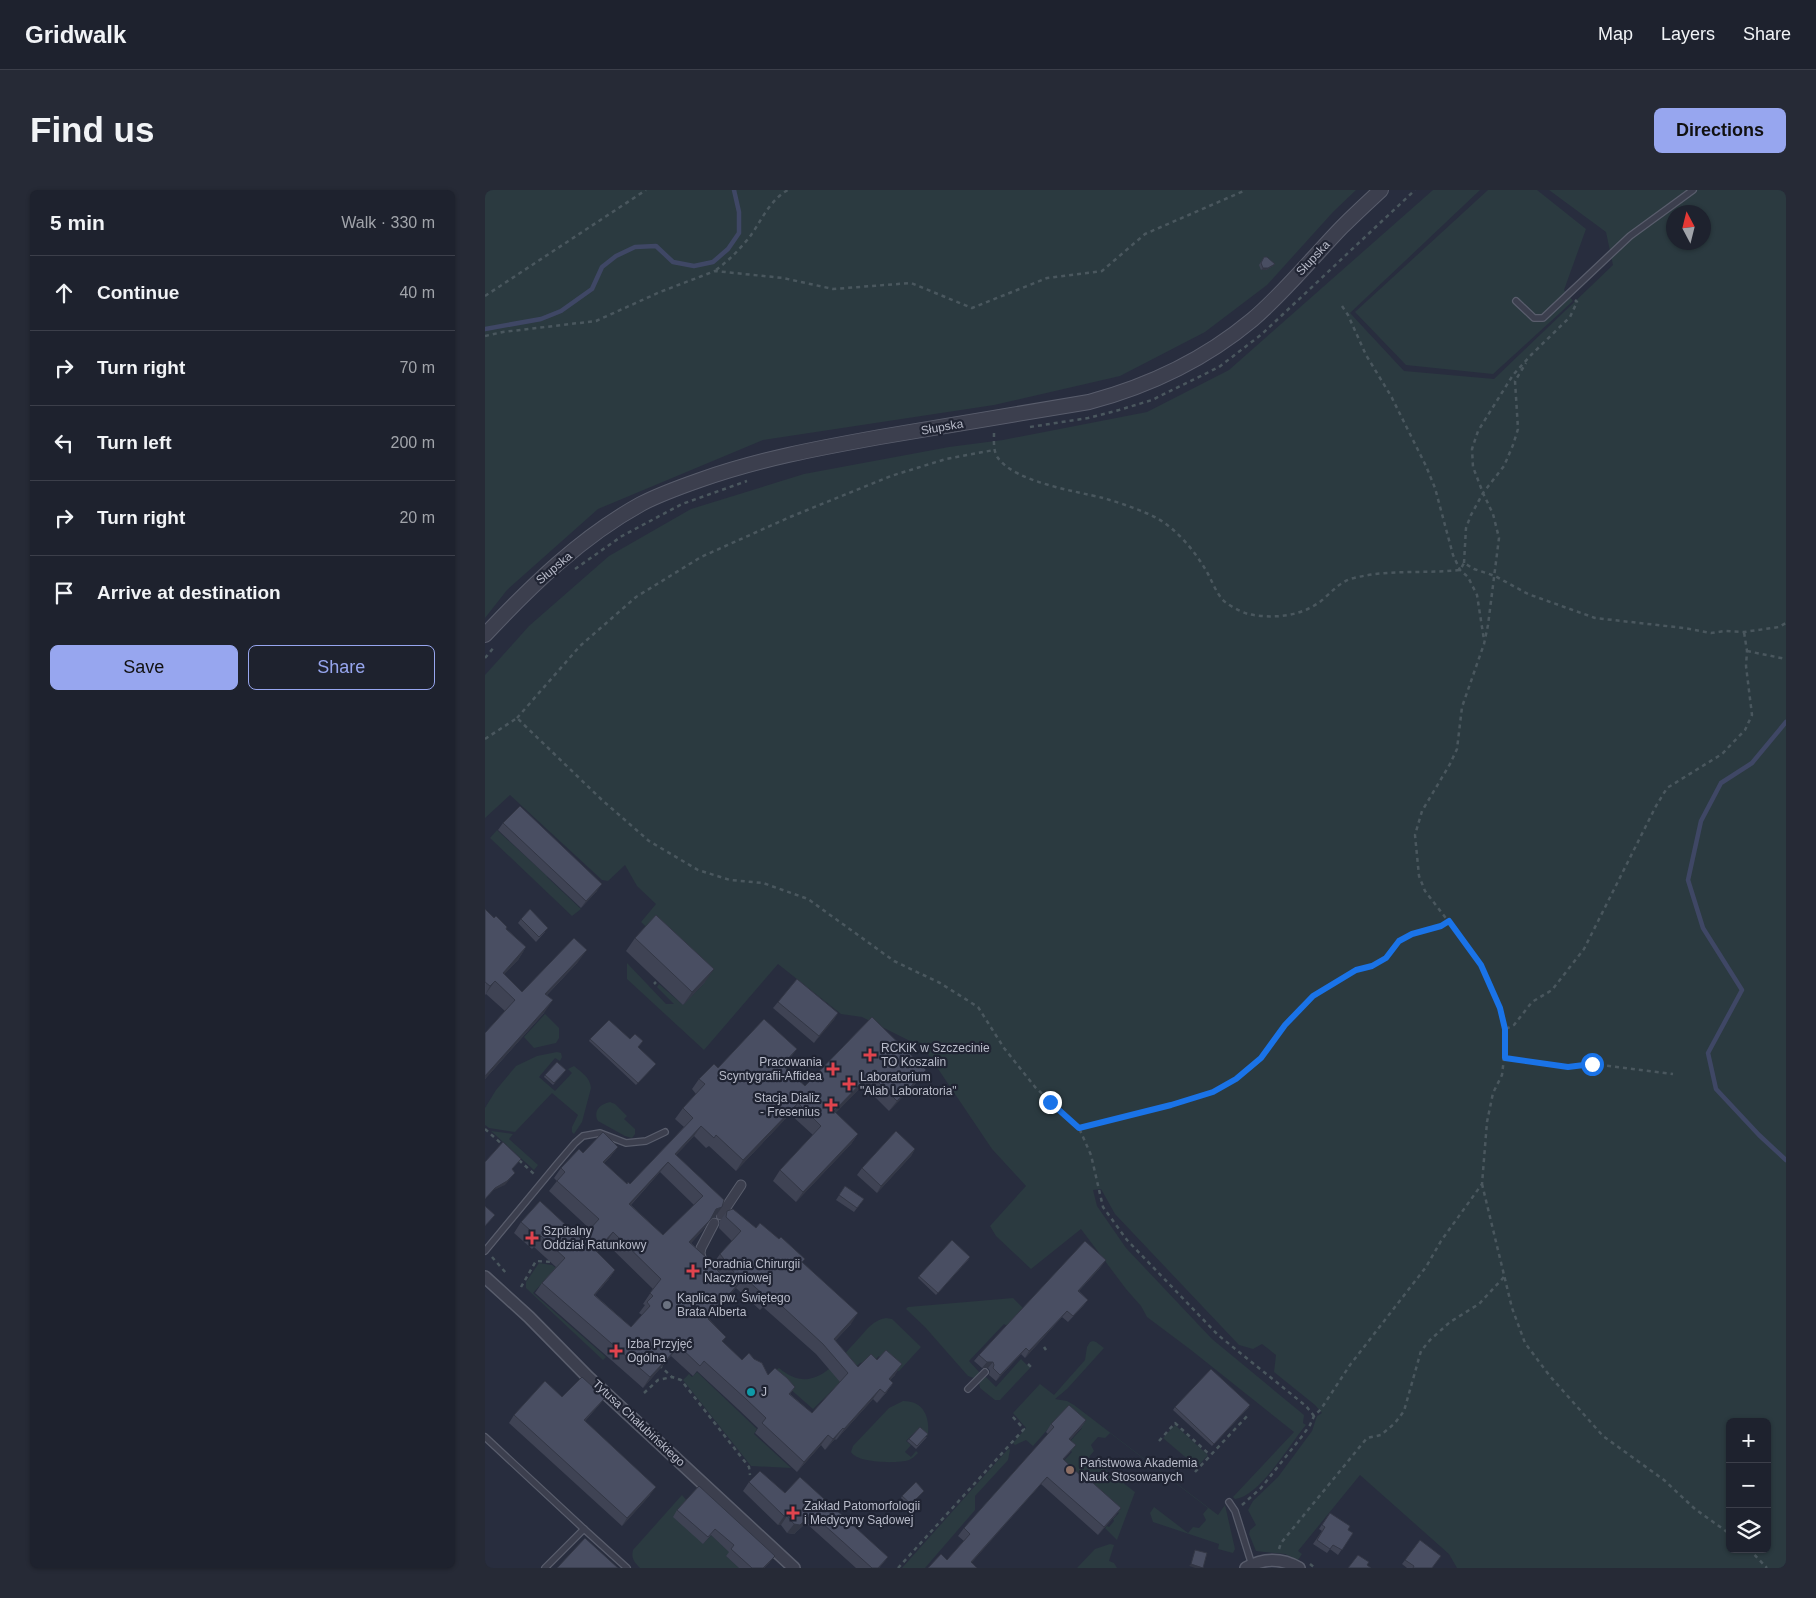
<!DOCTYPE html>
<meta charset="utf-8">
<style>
:root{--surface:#1e222e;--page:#262a36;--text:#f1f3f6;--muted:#a1a4aa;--line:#3c3f4a;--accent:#97a6ef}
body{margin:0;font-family:Arial,sans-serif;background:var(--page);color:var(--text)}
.controls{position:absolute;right:15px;bottom:15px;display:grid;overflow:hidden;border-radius:8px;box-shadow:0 1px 4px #0004}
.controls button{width:45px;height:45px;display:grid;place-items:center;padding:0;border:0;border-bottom:1px solid var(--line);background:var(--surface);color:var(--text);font:25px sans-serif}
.compass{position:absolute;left:1181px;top:15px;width:45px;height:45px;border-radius:50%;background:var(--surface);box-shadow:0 1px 4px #0004;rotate:353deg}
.stop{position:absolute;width:15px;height:15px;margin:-11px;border:4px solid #1a73e8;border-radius:50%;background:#fff}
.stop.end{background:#1a73e8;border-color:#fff;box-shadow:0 1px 5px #0008}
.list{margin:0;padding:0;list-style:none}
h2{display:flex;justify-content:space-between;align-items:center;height:65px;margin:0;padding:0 20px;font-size:21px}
h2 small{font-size:16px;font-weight:400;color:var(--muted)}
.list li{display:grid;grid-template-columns:32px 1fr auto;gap:15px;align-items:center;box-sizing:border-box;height:75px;padding:0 20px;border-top:1px solid var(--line)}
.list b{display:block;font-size:19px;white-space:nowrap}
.list em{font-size:16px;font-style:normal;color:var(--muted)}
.actions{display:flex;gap:10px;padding:15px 20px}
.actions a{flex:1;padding:11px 0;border:1px solid var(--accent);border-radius:8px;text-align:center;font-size:18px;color:var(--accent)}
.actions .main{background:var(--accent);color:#111}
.icon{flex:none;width:28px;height:28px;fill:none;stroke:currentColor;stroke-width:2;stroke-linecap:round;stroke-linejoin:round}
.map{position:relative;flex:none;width:1301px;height:1378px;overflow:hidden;border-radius:8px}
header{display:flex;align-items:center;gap:30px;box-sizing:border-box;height:70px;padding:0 25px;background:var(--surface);border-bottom:1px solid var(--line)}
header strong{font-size:24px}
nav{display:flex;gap:28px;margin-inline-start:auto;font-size:18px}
.intro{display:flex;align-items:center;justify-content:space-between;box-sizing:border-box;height:120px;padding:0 30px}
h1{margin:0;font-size:35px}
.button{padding:12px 22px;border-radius:8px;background:var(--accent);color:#111;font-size:18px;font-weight:700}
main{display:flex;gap:30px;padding:0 30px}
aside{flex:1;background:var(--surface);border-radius:8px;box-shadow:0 1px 4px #0004}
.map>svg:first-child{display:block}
.green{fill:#2b3a40;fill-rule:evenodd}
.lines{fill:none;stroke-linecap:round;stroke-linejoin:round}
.stream{stroke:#3f4765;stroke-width:4.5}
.service-casing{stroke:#595d6c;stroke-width:8}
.pedestrian-casing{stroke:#595d6c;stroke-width:11}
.minor-casing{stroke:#595d6c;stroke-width:14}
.tertiary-casing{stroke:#595d6c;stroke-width:16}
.path{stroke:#4a575e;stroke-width:2.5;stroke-dasharray:4 4;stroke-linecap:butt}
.service{stroke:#3c3f4e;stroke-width:5.5}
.pedestrian{stroke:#3c3f4e;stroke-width:9}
.minor{stroke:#3c3f4e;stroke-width:11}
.tertiary{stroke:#3c3f4e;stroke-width:14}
.wall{fill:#3f4354;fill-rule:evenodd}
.shaded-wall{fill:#333745}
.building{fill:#494e62;stroke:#333745;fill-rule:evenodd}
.route{stroke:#1a73e8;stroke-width:6}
.health-dot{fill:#e0444e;stroke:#202433;stroke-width:2}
.worship-dot{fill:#6b7280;stroke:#202433;stroke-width:2}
.culture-dot{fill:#0f9aa8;stroke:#202433;stroke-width:2}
.education-dot{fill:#8d6e63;stroke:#202433;stroke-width:2}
.labels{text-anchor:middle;stroke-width:4.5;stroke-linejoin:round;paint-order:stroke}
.street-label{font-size:12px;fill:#b8bbc9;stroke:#202433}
.poi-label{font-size:12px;fill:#b8bbc9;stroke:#202433;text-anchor:start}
</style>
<header>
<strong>Gridwalk</strong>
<nav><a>Map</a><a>Layers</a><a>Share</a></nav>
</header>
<div class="intro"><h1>Find us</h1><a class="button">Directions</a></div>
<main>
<aside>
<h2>5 min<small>Walk · 330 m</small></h2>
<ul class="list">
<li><svg class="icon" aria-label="ahead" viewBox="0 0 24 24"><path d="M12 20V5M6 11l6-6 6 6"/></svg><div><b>Continue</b></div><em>40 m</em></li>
<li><svg class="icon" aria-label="right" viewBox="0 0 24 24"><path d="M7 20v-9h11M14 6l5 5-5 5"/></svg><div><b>Turn right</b></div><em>70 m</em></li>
<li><svg class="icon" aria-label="left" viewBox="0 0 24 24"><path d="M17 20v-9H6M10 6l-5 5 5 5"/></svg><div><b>Turn left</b></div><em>200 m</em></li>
<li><svg class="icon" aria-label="right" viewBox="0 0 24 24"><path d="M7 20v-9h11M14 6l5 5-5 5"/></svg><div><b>Turn right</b></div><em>20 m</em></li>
<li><svg class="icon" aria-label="arrive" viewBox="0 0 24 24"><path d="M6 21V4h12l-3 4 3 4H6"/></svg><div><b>Arrive at destination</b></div></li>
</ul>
<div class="actions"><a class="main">Save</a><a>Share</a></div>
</aside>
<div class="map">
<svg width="1301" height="1378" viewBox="0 0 1301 1378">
<rect width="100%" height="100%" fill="#282d3e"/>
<g class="green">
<polygon points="0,0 871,0 848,22 782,95 720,142 635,186 509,215 278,250 113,319 22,400 0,428"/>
<path d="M948 0H995L865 123 919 181 1009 189 1128 75 1121 42 1064 0H1301V1378H972L964 1364 875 1285 813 1361 817 1364 813 1370 800 1364 771 1361 764 1344 765 1340 771 1335 763 1320 768 1311 793 1287 827 1241 832 1226 837 1223 830 1215 789 1182 791 1165 777 1154 768 1159 754 1155 630 1024 616 999 608 1000 612 1016 641 1058 727 1149 819 1225 818 1233 821 1235C805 1253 775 1307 750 1309L748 1307 809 1242 706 1160 662 1127 656 1116 641 1099 596 1039 546 1079 511 1046 505 1036 541 996 507 959 439 858 377 827 356 824 293 774 219 860 142 789V773L181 814H189L172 797 174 794 198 815 220 792 156 732 171 714 152 696 140 675 123 691 117 690 25 605 0 628V485L44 436 124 366 206 319 319 284 464 257 518 250 662 222 744 180ZM1188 22H1218V52H1188ZM1245 1232H1282V1359H1245Z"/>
<polygon points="1003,0 1052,0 1101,39 1079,100 1088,111 1008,184 921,175 870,122"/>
<polygon points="12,640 62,686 62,687 96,719 87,726 5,648"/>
<polygon points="60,824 74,838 74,848 71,853 49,858 39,847"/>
<path d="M72 862 76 863 77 867 75 871 70 868 54 887 70 901 87 883 83 879 89 876C97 883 105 887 106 898L97 932 89 944 87 942V937L93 925 67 903 30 942 4 938 0 935V918L11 900 31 876 52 866Z"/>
<path d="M125 912 130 914 142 926 139 929 150 939V944L147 948 140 946 113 931C108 921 115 914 125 912Z"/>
<polygon points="6,941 28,944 24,949 53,975 49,980"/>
<polygon points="54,1073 67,1075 71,1078 48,1103 121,1167 118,1170 41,1098 41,1092"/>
<polygon points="528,1108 538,1118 522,1136 519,1134 484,1171 495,1183 489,1188 483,1186 440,1137 421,1119 423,1117"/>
<path d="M401 1128 407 1129 436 1157 414 1181H410L394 1166 384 1176 380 1172 375 1173 328 1219 287 1183 294 1178C329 1208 352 1171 376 1146 383 1138 389 1130 401 1128Z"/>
<polygon points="608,1151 611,1152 619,1158 582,1199 570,1209 582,1211 589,1215 733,1325 740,1315 750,1359 748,1363 733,1359 734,1354 668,1332 665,1323 669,1317 703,1343 708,1337 714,1338 721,1330 718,1324 723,1318 625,1243 620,1248 613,1247 606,1255 609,1261 604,1267 650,1302 632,1350 620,1338 622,1336 624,1337 629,1331 628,1329 634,1323 574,1276 587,1262 581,1256 597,1238 578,1222 548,1256 541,1250 530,1255 528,1253 541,1238 528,1223 555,1194 569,1205 600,1170 602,1157 605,1152"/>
<polygon points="536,1169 545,1178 515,1210 510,1210 495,1198 494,1192 500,1186 511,1197"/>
<polygon points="212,1182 272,1239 269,1244 306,1278 266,1276 198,1190 204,1184 207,1187"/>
<path d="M418 1211C439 1211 445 1227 443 1246L434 1238 421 1251 426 1255 420 1262 426 1267 431 1261 433 1263C430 1266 428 1268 424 1270 412 1274 372 1273 366 1262L368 1256 404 1218Z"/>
<polygon points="690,1235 723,1265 712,1277 678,1248"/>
<polygon points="524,1258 525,1260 523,1270 490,1306 490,1320 440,1378 417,1378"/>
<path d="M197 1305 202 1311 218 1354 226 1345 245 1362 241 1366 254 1378H155C149 1372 146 1368 148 1360Z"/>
<polygon points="625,1354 629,1355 624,1371 629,1373 632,1378 592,1378 610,1359"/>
</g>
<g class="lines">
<g class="stream">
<polyline points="0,139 56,129 76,121 107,99 117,77 131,66 150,57 171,56 188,72 209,76 228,72 243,59 254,43 254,22 249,0"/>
<polyline points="1301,532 1267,573 1236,593 1216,631 1203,690 1218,738 1257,800 1223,863 1231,899 1274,945 1301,970"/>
</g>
<defs>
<g id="service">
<polyline points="1031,111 1049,128 1058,128 1145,46 1208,0"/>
<polyline points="0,1061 72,974 90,953 98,946 115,943 141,953 161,951 180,942"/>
<polyline points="483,1199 500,1182"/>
<polyline points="0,1247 99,1339"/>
<polyline points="744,1312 750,1321 767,1375"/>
<polyline points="60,1378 99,1339 142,1378"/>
</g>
<g id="pedestrian">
<polyline points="236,1025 256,995"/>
<polyline points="217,1072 215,1063 216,1058 229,1033"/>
</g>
<g id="minor">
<polyline points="0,1087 44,1127 103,1187 309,1378"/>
<path d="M761 1378C778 1368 797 1368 814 1378"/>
</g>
<path id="tertiary" d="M0 445C46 396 96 347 156 314 175 304 195 297 215 290 274 269 334 258 395 247 465 235 535 223 604 212 664 196 719 170 767 130 800 102 827 68 857 37 870 24 883 12 896 0"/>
</defs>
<use href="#service" class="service-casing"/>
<use href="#pedestrian" class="pedestrian-casing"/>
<use href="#minor" class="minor-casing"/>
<use href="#tertiary" class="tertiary-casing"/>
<g class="path">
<path d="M231 80C243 71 253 61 263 49 275 34 284 10 303 0"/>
<polyline points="0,106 161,0"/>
<polyline points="857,116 863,125 881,165 906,206 941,276 950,298 968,365 975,380 983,387 992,405 999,450"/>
<polyline points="0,146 18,142 111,131 175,102 230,81 298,88 348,99 426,93 487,118 562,88 617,81 660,44 761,0"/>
<polyline points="545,237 603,228 634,220 667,210 734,177 777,144 930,0"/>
<path d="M509 243C509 252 508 261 513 268 530 292 590 301 618 308 632 312 647 317 661 323 687 333 708 358 722 382 727 391 731 402 737 409 741 414 756 422 763 424 788 429 815 427 836 411 847 402 855 391 869 388 904 379 939 384 975 380L979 373 989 379 1010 386 1043 404 1110 428 1199 438 1226 443 1240 441 1259 442 1294 437 1301 433"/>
<polyline points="979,373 981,338 986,325 998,303 1019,276 1028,255 1033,239 1030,191 1041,173"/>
<polyline points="90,379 137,346 197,314 262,291"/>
<polyline points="1262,461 1301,469"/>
<polyline points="0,468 10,456"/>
<polyline points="32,528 95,456 151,407 216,367 305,327 406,286 461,269 509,260"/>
<polyline points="0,549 32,528 117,610 164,651 213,680 245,690 278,693 323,709 409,771 455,793 493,817 519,858 550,897 594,938 606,965 618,1017 642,1050 733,1145 821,1216 829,1226"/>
<polyline points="169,794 171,792"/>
<polyline points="1021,839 1029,835 1047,812 1067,800 1099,759 1171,616 1182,598 1237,564 1260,540 1267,525 1261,476 1262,461 1259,442"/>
<polyline points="1019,868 1083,877 1107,874 1188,884"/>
<polyline points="594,938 686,915 728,902 751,889 776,868 800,835 828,806 871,780 887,777 901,768 914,751 927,744 956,736 964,731"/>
<polyline points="0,939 19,956"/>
<polyline points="34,970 50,985"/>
<polyline points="997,994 1027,1118 1040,1153 1064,1185 1118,1246 1179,1290 1210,1319 1245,1344"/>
<polyline points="7,1067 21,1083"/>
<polyline points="36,1097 51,1071 67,1072"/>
<polyline points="559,1157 561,1160"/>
<polyline points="543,1174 546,1177"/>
<polyline points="174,1175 187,1187 196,1190 264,1277 265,1285"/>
<polyline points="159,1203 173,1190 187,1187"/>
<polyline points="674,1251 690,1233 725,1265"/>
<polyline points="710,1282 764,1224"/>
<polyline points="757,1315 776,1298 818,1245 825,1235 829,1226 836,1219 865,1175 941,1077 956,1051 997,994 1002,932 1008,903 1017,885 1019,868 1020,839 1015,818 997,775 940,701 934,686 930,645 937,621 965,574 972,559 977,517 999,454 1003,435 1014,348 1008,324 998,303 988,277 987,259 993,241 1028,185 1046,165 1085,127 1092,112 1090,110"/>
<polyline points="794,1359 796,1353 882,1248 896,1245 910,1233 919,1221 936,1161 945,1150 965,1132 994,1114 1019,1087"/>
<polyline points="1264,1359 1282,1378"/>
<polyline points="825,1374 830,1378"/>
<polyline points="413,1378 539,1239 526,1225"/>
</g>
<use href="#service" class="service"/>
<use href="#pedestrian" class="pedestrian"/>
<use href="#minor" class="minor"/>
<use href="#tertiary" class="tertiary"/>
</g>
<g class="wall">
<polygon points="779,67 788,76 781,80 776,80 774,75"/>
<polygon points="18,633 112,701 96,718 13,640"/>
<polygon points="0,719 41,757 33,770 19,784 37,802 93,772 62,805 59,823 0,889 0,843 20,821 1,804 0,805"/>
<polygon points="36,729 60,742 51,752 33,733"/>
<polygon points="150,748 220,792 198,815 141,761"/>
<polygon points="293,812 353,823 329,853 288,818"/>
<path d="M387 827 441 880 434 890 404 921 378 895 350 923 373 944 366 954 311 1012 288 991 295 980 328 945 305 924 251 981 224 956 221 958 209 946 191 965 239 1010 230 1027 226 1029 217 1041 206 1053 228 1074 235 1064 247 1051 234 1038 235 1031 242 1021 271 1038 317 1073 366 1134 350 1151 373 1177 410 1185 405 1190 408 1193 401 1203 392 1213 388 1209 351 1250 350 1249 340 1260 336 1255 312 1282 270 1243 273 1238 253 1219 212 1181 208 1186 186 1166 158 1198 50 1103 57 1093 71 1077 49 1057 47 1059 29 1043 36 1032 96 1049 105 1039 64 1001 72 991 69 988 76 978 98 963 133 957 125 967 119 973 142 994H145L199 937 190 929 198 918 211 904 207 899 214 889 233 878 304 870 299 876 320 896ZM175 982 209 1015 178 1045 146 1015ZM121 1053 168 1099 158 1114 160 1115 154 1123 157 1125 146 1137 110 1105 123 1090 130 1080 112 1062ZM251 1098 275 1120 278 1117 331 1164 355 1192 327 1223 305 1204 310 1197 283 1185 269 1169 257 1170 237 1152 241 1147 224 1129Z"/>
<polygon points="105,849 153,857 169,876 151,895 104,851"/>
<polygon points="81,880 68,895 59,887 60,885"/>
<polygon points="430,959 426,966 392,1003 372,985 377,978"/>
<polygon points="360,996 379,1009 369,1022 351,1010"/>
<polygon points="484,1069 451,1105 433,1088 434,1086"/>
<polygon points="616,1077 594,1101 603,1110 598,1116 583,1132 577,1127 540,1168 536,1164 511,1191 504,1185 505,1181 503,1178 497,1178 489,1171 494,1165"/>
<polygon points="77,1207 120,1208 114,1215 100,1231 165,1305 137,1336 24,1233 29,1225"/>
<polygon points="690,1217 764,1217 727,1256 688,1220"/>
<polygon points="601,1230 596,1238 585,1250 585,1262 578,1270 597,1287 636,1318 630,1326 613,1345 556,1294 486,1373 462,1370 479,1351 473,1346 479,1338 563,1244 561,1242 566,1234"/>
<polygon points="442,1247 431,1259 422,1251 424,1249"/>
<polygon points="264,1292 300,1303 403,1367 394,1378 371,1378 321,1333 309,1344 302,1343 296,1335 293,1335 258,1301"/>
<polygon points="214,1296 285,1372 279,1378 254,1378 241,1366 244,1362 226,1345 218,1354 188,1327 192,1320"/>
<polygon points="439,1301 424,1316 416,1308 417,1306"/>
<polygon points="845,1323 863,1340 868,1343 853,1365 845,1359 842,1363 828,1354 837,1341 834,1339"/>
<polygon points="920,1370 947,1378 922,1378 917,1374"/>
</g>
<g class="shaded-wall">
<polygon points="790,74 788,76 781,80 776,80 778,78"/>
<polygon points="117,694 112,701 96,718 101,711"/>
<polygon points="41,757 33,770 11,793 18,783"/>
<polygon points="102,760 93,772 51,816 60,804"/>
<polygon points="229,779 220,792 198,815 207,802"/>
<polygon points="10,791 0,805 5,796"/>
<polygon points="68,810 59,823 0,889 0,886"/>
<polygon points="353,823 349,830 329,853 334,846"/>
<polygon points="312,859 304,870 290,885 297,875"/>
<polygon points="441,880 434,890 404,921 412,911"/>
<polygon points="385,884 378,895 342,932 349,921"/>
<polygon points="313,913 305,924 251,981 258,970"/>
<polygon points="216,936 209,946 183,974 190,964"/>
<polygon points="373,944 366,954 311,1012 318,1002"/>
<polygon points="133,957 125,967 111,982 118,972"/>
<polygon points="430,959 426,966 392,1003 396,996"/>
<polygon points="183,972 175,982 137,1024 144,1014"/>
<polygon points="30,983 20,995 7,1001 0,1010 10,998"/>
<polygon points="237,1017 230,1027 224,1030 231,1019"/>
<polygon points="225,1030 217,1041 197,1063 204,1052"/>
<polygon points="128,1042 121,1053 104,1071 111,1061"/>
<polygon points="621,1070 616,1077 588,1107 593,1101"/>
<polygon points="130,1080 123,1090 101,1115 109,1105"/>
<polygon points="259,1087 251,1098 216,1139 223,1129"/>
<polygon points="286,1106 278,1117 275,1120 283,1109"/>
<polygon points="582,1121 577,1127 540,1168 544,1161"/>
<polygon points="373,1123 366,1134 341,1160 349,1149"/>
<polygon points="194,1156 186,1166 158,1198 165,1187"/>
<polygon points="541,1158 536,1164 511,1191 515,1185"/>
<polygon points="502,1172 508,1172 503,1178 497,1178"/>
<polygon points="417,1174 410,1185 397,1199 404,1189"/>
<polygon points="408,1193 401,1203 392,1213"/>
<polygon points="395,1199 388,1209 351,1250 359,1239"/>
<polygon points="120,1208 114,1215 93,1238 99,1230"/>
<polygon points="601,1230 596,1238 579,1257 584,1249"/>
<polygon points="358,1238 350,1249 340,1260 348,1249"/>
<polygon points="343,1245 336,1255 312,1282 319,1272"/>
<polygon points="562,1287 556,1294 482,1378 486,1372"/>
<polygon points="171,1297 165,1305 137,1336 142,1328"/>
<polygon points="636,1318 630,1326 613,1345 619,1337"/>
<polygon points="327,1324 321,1333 309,1344 302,1343 309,1334"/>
<polygon points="299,1326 302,1326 296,1335 293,1335"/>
<polygon points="290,1366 285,1372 279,1378 278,1378"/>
<polygon points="706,1374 718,1378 710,1378 704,1376"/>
</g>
<g class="building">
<polygon points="779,67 782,67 790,74 783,78 778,78 776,73"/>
<polygon points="35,616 117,694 101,711 18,633"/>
<polygon points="0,719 9,728 11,726 22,737 21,739 41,757 18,783 37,802 89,748 102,760 60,804 68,810 0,886 0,843 30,810 10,791 5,796 0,792"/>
<polygon points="45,719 63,738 54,747 36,729"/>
<polygon points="171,725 229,779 207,802 150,748"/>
<polygon points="312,789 353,823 334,846 293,812"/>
<path d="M387 827 441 880 412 911 385 884 349 921 373 944 318 1002 295 980 336 936 313 913 258 970 231 945 229 948 216 936 190 964 239 1010 237 1017 231 1019 225 1030 204 1052 223 1069 239 1088 244 1090 249 1086V1082L235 1064 256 1041 241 1027 242 1021 248 1019 271 1038 275 1033 294 1049 296 1047 320 1069 317 1072 373 1123 349 1149 373 1177 386 1164 392 1170 401 1160 417 1174 404 1189 408 1193 400 1203 395 1199 359 1239 358 1238 348 1249 343 1245 319 1272 277 1233 281 1228 261 1209 219 1171 215 1176 194 1156 165 1187 57 1093 80 1068 56 1046 54 1048 36 1032 55 1011 96 1049 114 1029 72 991 80 982 76 978 94 959 98 963 118 942 133 957 118 972 142 994 143 992 145 994 208 928 198 918 220 894 214 889 229 874 233 878 279 829 312 859 297 875 320 896ZM183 972 218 1006 178 1045 144 1014ZM128 1042 176 1089 165 1103 168 1106 162 1112 165 1116 146 1137 109 1105 130 1080 111 1061ZM259 1087 283 1109 286 1106 338 1154 363 1183 327 1223 304 1204 310 1197 302 1188 290 1178 283 1185 277 1173 269 1169 264 1163 257 1170 237 1151 241 1147 223 1129Z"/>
<polygon points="124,830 145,849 150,844 158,851 153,857 171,874 153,893 105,849"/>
<polygon points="72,872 81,880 69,893 60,885"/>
<polygon points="411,941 430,959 396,996 377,978"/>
<polygon points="18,952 36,969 27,979 30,983 22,991 10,998 0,1009 0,972"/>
<polygon points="360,996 379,1009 372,1018 354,1005"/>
<polygon points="0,1016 10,1025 0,1036"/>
<polygon points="467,1050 485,1067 453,1103 434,1086"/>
<polygon points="600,1051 621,1070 593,1101 603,1110 588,1126 582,1121 544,1161 541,1158 515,1185 508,1178 509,1175 508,1172 502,1172 494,1165"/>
<polygon points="726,1179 765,1215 729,1254 690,1217"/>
<polygon points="97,1187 120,1208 99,1230 171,1297 142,1328 29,1225 60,1191 77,1207"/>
<polygon points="584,1215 601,1230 584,1249 591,1255 578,1269 597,1287 599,1285 636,1318 619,1337 562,1287 486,1372 492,1378 443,1378 456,1364 462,1370 485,1344 479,1338 569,1237 566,1234"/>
<polygon points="435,1237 443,1244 432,1256 424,1249"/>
<polygon points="275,1281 300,1303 315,1287 403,1367 393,1378 387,1378 327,1324 315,1335 309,1334 302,1326 299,1326 264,1292"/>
<polygon points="431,1292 439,1301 426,1314 417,1306"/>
<polygon points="214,1296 290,1366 278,1378 267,1378 246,1359 249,1355 230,1339 223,1347 192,1320"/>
<polygon points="845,1323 865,1336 863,1340 868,1343 857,1360 848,1355 845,1359 832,1350 840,1337 837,1335"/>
<polygon points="100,1348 133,1378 72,1378"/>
<polygon points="935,1350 956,1366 947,1378 928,1378 929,1376 920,1370"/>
<polygon points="710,1360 722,1363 718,1378 706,1374"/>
<polygon points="873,1365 884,1372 882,1375 886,1378 863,1378"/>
</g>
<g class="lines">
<polyline class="route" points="565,912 594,938 686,915 728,902 751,889 776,868 800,835 828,806 871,780 887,776 901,768 914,751 927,744 956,736 964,731 996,775 1015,818 1020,839 1020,868 1083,877 1107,874"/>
</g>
<g class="health-dot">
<path d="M382.5 857.5h5v5h5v5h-5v5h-5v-5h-5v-5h5z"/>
<path d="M345.5 871.5h5v5h5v5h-5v5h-5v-5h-5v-5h5z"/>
<path d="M361.5 886.5h5v5h5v5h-5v5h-5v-5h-5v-5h5z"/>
<path d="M343.5 907.5h5v5h5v5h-5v5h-5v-5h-5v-5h5z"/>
<path d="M44.5 1040.5h5v5h5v5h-5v5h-5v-5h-5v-5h5z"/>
<path d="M205.5 1073.5h5v5h5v5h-5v5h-5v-5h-5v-5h5z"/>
<path d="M128.5 1153.5h5v5h5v5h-5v5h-5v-5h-5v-5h5z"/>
<path d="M305.5 1315.5h5v5h5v5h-5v5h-5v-5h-5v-5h5z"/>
</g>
<circle class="worship-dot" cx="182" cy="1115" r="5"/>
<circle class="culture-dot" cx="266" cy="1202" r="5"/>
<circle class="education-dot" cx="585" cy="1280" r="5"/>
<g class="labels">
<g class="street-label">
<text transform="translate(828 68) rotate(-47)" y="4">Słupska</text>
<text transform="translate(457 237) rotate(-10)" y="4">Słupska</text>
<text transform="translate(69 378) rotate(-40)" y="4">Słupska</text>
<text transform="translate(154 1233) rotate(43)" y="4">Tytusa Chałubińskiego</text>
</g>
<g class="poi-label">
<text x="396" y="862">RCKiK w Szczecinie<tspan x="396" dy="14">TO Koszalin</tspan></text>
<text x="337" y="876" text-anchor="end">Pracowania<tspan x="337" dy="14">Scyntygrafii-Affidea</tspan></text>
<text x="375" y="891">Laboratorium<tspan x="375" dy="14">"Alab Laboratoria"</tspan></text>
<text x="335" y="912" text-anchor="end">Stacja Dializ<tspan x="335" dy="14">- Fresenius</tspan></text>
<text x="58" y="1045">Szpitalny<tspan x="58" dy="14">Oddział Ratunkowy</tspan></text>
<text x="219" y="1078">Poradnia Chirurgii<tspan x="219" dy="14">Naczyniowej</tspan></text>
<text x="192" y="1112">Kaplica pw. Świętego<tspan x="192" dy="14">Brata Alberta</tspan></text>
<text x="142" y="1158">Izba Przyjęć<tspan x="142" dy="14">Ogólna</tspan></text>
<text x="276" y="1206">J</text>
<text x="595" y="1277">Państwowa Akademia<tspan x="595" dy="14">Nauk Stosowanych</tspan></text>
<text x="319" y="1320">Zakład Patomorfologii<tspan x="319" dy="14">i Medycyny Sądowej</tspan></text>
</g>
</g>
</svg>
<div class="controls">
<button>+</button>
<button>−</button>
<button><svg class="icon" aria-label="layers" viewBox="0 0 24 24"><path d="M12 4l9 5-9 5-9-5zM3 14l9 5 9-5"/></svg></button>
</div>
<svg class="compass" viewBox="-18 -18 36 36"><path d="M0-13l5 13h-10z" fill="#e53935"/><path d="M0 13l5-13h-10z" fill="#a1a4aa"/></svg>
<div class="stop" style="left:1107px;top:874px"></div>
<div class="stop end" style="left:565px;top:912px"></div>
</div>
</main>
